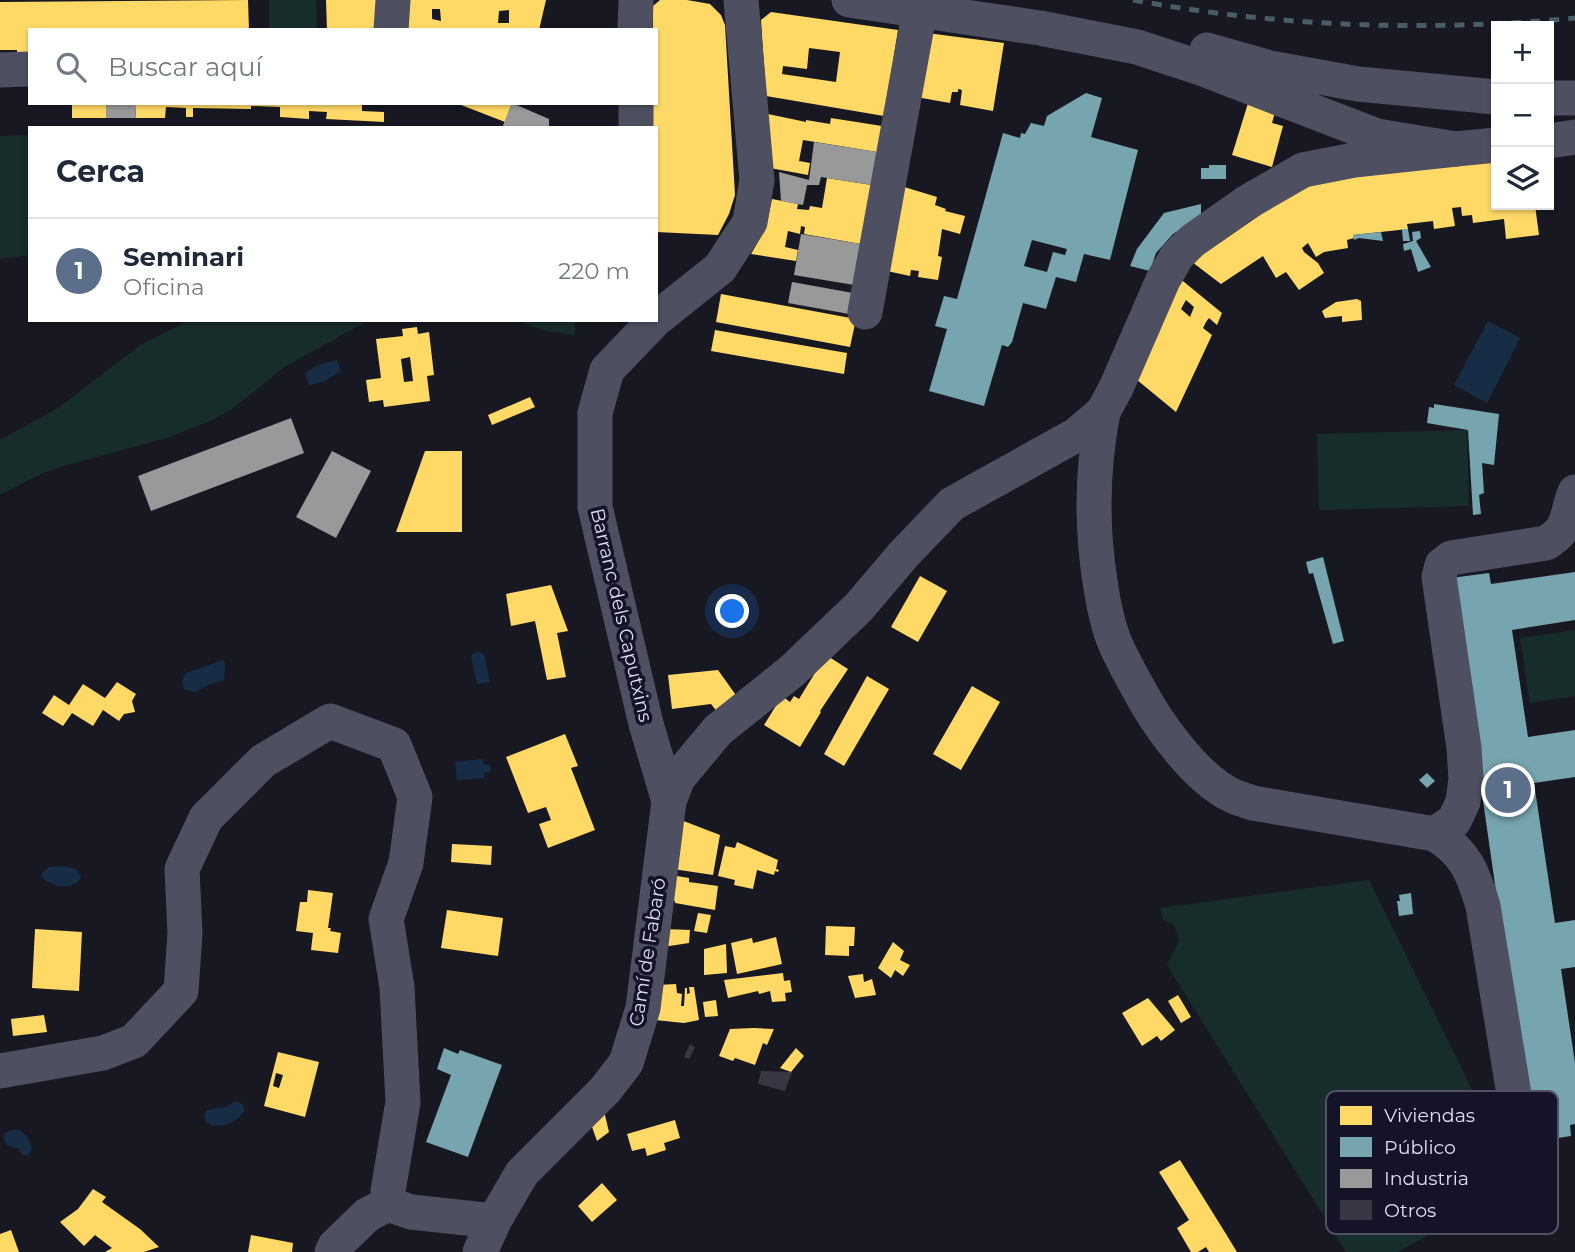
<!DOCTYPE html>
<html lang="es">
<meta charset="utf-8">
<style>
:root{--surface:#fff;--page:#f2f2f3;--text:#1f2937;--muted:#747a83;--line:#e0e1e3;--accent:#111827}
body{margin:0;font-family:Montserrat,sans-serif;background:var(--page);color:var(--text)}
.controls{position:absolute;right:21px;top:21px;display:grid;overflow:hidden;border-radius:0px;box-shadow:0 2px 5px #0004}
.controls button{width:63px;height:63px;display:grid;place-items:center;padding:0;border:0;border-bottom:2px solid var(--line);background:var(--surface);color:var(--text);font:35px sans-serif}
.you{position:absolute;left:733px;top:612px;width:24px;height:24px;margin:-18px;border:5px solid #fff;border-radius:50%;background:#1a73e8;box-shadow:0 0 0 10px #1a73e833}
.badge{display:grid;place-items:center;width:46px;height:46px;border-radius:50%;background:var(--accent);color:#fff;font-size:23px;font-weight:700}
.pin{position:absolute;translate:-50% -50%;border:4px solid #fff;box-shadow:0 2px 7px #0006}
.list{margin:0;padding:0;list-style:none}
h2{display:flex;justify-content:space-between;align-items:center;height:91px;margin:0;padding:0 28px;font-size:30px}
h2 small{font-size:23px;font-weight:400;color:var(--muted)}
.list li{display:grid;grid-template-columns:46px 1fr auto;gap:21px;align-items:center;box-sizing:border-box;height:105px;padding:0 28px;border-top:2px solid var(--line)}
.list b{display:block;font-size:26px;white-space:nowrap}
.list p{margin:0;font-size:23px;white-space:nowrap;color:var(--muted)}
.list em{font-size:23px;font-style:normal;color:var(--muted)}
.icon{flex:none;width:38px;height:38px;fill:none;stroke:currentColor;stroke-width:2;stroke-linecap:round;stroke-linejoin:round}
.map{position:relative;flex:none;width:1575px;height:1252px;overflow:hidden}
.search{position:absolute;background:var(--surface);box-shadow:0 2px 5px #0004;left:28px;top:28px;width:630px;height:77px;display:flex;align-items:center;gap:18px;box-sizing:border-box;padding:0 24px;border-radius:0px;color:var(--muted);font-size:26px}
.panel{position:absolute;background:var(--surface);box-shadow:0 2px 5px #0004;left:28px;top:126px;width:630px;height:196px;border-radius:0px}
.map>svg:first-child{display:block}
.green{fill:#172d2b}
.water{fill:#162d45}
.homes{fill:#ffd966;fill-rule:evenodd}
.public{fill:#76a5af;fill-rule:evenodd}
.industry{fill:#999}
.building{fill:#383743}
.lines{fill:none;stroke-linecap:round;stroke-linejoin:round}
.minor{stroke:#4e4f61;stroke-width:35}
.rail{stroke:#485d68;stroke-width:5;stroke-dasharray:10 9;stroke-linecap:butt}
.labels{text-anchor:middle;stroke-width:7;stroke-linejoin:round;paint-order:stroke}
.street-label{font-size:19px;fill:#dedefb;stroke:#141327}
.key{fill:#141327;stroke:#515067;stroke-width:2}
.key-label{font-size:19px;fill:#dedefb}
</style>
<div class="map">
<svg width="1575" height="1252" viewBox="0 0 1575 1252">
<rect width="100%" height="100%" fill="#181822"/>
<g class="green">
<polygon points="269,0 316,0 317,30 269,30"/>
<polygon points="30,135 30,255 0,259 0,136"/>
<polygon points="190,320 369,320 286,366 232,409 212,420 170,437 64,466 43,473 0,495 0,440 58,408 139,346"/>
<polygon points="517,320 575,320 575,335 542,330"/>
<polygon points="1467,430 1469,506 1319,510 1317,434"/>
<polygon points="1575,630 1575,696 1530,703 1520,638"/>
<polygon points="1369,880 1519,1185 1398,1252 1346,1252 1167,965 1179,940 1174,925 1163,920 1160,908"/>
</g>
<g class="water">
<polygon points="1488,321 1520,338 1487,403 1454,385"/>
<polygon points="337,360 341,371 325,381 309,385 305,373 318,365"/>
<polygon points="477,651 484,654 490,682 477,684 471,656"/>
<polygon points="223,660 225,663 224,680 208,685 195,692 184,689 182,680 186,673"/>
<polygon points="483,759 483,764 489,765 491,768 489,772 484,773 484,778 457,780 455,762"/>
<path d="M63 866C71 867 78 868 81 877 73 892 53 887 42 878L41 873 49 867Z"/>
<path d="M235 1101 242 1104 245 1109C239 1123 219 1131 206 1122L204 1115 207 1110 226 1107Z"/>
<path d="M15 1129C25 1131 30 1140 32 1149L28 1155H22L19 1149 7 1145 4 1140 5 1133Z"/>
</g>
<g class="homes">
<polygon points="248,0 249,30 30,30 30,62 17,63 17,50 0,50 0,2"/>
<polygon points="326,0 384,0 385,30 327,30"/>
<path d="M402 0H546L539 30H402ZM432 9H440L441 21 432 19ZM509 10V23H498L499 11Z"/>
<polygon points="660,0 687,0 710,4 721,15 725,25 735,195 729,214 718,235 656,232 656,128 652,128 652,103 656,103 656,30 653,30 653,6"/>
<path d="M771 12 898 30 884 116 766 96 761 20ZM809 48 840 52 836 82 782 74 783 66 807 69Z"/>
<polygon points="927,33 1004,43 993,111 960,105 962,90 958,89 958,92 952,92 950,103 916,97"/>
<polygon points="1249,100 1275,112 1272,123 1283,126 1272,167 1232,155"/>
<rect x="72" y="103" width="34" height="15"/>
<polygon points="135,103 362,103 362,111 384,112 384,122 326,119 327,112 309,111 309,119 280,117 280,107 251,106 251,109 193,108 193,117 186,117 186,108 166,107 165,118 136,118"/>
<polygon points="456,103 512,103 505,122"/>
<polygon points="768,114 806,122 806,120 830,124 831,118 882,126 877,152 803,140 799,161 810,163 808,175 770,168"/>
<polygon points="1496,161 1496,205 1535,205 1539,235 1506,239 1504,219 1473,223 1472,215 1462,216 1461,207 1452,208 1455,226 1434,229 1433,221 1407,224 1408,229 1353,235 1354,238 1347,240 1348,248 1324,252 1316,257 1308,243 1302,248 1304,252 1318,263 1324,273 1299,290 1286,272 1276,278 1263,256 1221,284 1192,262 1273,206 1312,182"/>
<polygon points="827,178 872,185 861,244 804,234 805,227 801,226 800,234 788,231 785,247 798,250 796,261 751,254 766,228 772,199 798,204 797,209 809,210 810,206 822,208"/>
<polygon points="901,186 937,197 935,205 946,209 945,211 965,216 960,234 942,229 938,256 942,257 938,280 918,277 919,271 911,270 910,276 887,271"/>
<path d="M1178 277 1222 313 1217 325 1209 318 1206 322 1203 328 1212 335 1176 412 1131 375ZM1186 300 1194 307 1190 317 1181 309Z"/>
<polygon points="721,294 856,319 850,347 716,322"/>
<polygon points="1357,299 1361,301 1362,320 1342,322 1342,316 1325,318 1322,311 1336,302"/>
<path d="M417 327 418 334 429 332 434 375 427 376 430 401 384 407 383 400 369 402 366 380 381 378 376 339 403 336 402 329ZM410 357 413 381 404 382 401 359Z"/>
<polygon points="715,330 847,353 844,374 711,351"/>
<polygon points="530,397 535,407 492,425 488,415"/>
<polygon points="425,451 462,451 462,532 396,532"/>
<polygon points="920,576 947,591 918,642 891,627"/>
<polygon points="551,585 568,631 557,633 566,677 547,680 535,621 511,626 506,594"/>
<polygon points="826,655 848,669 820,711 821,712 800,747 764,725 782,696 790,702 794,696 799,699"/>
<polygon points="718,670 738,698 719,714 711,704 672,709 668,675"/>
<polygon points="867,676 889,689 844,766 824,754"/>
<polygon points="117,682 136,694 132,701 135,712 124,714 119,721 103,710 93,726 72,713 63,726 42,713 54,695 69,705 83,684 105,698"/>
<polygon points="972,686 1000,702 961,770 933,754"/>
<polygon points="565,734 578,766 571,768 595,830 548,848 539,824 551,820 546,807 528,813 506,757"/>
<polygon points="681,820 720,835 713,875 673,869"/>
<polygon points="737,842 778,860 776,869 779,870 778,872 775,871 774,875 757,870 753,889 734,885 735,880 718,876 725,846 735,848"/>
<polygon points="452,844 492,846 491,865 451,862"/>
<polygon points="671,875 689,878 689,882 718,886 715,910 675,903 675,901 668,900"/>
<polygon points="308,890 333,893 328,928 331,928 330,931 341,933 338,953 311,950 313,933 296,931 300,902 307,902"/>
<polygon points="447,910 503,918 498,956 441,948"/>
<polygon points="698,913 711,915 707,933 694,931"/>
<polygon points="826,926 855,927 854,946 849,946 849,956 825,955"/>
<polygon points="35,929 82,932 79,991 32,988"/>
<polygon points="665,929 690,930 689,943 663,947"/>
<polygon points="776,937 782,964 737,974 731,943 752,938 753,943"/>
<polygon points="893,942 904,951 900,960 910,965 903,976 895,970 891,978 878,968"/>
<polygon points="726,944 727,973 704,975 704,949"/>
<polygon points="783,973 784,981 790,980 792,992 785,993 786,1001 772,1002 770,991 759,994 758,991 728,998 724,980"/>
<polygon points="863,974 864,982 872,979 876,995 855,998 848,976"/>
<polygon points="676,984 677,993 682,994 681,1006 684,1006 685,988 687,988 687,994 690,993 689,987 694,987 699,1020 684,1023 655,1020 658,985"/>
<polygon points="1178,995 1191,1017 1181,1023 1168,1001"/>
<polygon points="1148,998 1175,1030 1161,1041 1157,1036 1142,1046 1122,1013"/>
<polygon points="716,1000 718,1016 705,1017 703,1002"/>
<polygon points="44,1015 47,1032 13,1036 11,1019"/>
<polygon points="754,1028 774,1029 767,1045 763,1043 755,1065 735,1058 733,1061 719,1056 730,1029"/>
<polygon points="796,1048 804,1056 791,1072 780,1068"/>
<path d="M278 1052 319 1062 305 1117 264 1106ZM276 1073 283 1075 279 1088 273 1086Z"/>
<polygon points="604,1111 609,1132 597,1141 591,1124"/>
<polygon points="675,1120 680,1138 664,1143 666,1150 647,1156 645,1148 632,1151 627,1134"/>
<polygon points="1180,1160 1226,1234 1237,1252 1209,1252 1206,1247 1198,1252 1191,1252 1177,1228 1189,1220 1159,1172"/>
<polygon points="602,1183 617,1200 592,1222 578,1206"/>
<polygon points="93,1189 106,1197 102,1202 140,1229 159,1247 144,1252 105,1252 112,1248 95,1235 84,1246 60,1222 78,1209"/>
<polygon points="11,1230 19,1252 0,1252 0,1234"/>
<polygon points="251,1235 293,1243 292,1252 248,1252"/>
</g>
<g class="public">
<path d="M1086 93 1102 98 1091 137 1138 150 1110 260 1084 254 1076 282 1056 277 1046 309 1023 303 1012 342 1008 347 1002 345 984 406 929 391 947 329 935 326 944 296 957 299 1003 133 1020 138 1021 133 1025 134 1031 123 1044 126 1047 116ZM1032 240 1067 249 1065 255 1053 252 1047 272 1024 266Z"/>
<polygon points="1209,165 1226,165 1226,179 1201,179 1201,168 1209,168"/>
<polygon points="1201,204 1201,216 1173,234 1156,253 1150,271 1130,266 1137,249 1164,213"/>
<polygon points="1402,229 1408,229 1410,241 1403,241"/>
<polygon points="1420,231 1421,238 1416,241 1431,267 1418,272 1411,249 1404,251 1403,244 1413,241 1412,232"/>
<polygon points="1381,232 1383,241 1359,238 1354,240 1353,235"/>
<polygon points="1434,404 1499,414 1494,465 1482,463 1484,493 1479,495 1481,514 1473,515 1468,430 1427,423 1429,407 1434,408"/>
<polygon points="1323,557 1344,641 1333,644 1313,573 1309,574 1306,562"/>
<polygon points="1575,572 1575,620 1512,630 1528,737 1575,730 1575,777 1534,783 1555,923 1575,920 1575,967 1561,969 1575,1063 1575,1124 1570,1125 1571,1136 1532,1142 1451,578 1489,573 1491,584"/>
<polygon points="1427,773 1435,781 1427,788 1419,780"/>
<polygon points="1411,893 1413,914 1399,916 1397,901 1400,901 1399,895"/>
<polygon points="444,1048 458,1054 460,1050 502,1065 468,1157 426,1142 451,1075 437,1069"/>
</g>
<g class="industry">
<polygon points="106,103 135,103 136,118 106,118"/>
<polygon points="512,103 549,119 549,128 502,128"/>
<polygon points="814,142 877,152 872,185 821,177 819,185 807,185 803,205 781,201 779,172 809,180"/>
<polygon points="801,234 861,244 854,285 794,275"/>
<polygon points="792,282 853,293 849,314 788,303"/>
<polygon points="291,418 304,453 151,511 138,476"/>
<polygon points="332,451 371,471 336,538 296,517"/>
</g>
<g class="building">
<polygon points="690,1044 695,1047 689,1059 684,1057"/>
<polygon points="761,1071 792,1072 785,1091 758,1084"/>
</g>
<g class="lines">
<g class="minor">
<polyline points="849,0 1040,28 1137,47 1198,67 1377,136 1456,149 1496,145"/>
<polyline points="391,30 393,0"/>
<polyline points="635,30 636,0"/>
<polyline points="1207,50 1270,68 1358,84 1496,97"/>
<polyline points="0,70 30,69"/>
<polyline points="1549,98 1575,98"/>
<polyline points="636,103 636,128"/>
<polyline points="1549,141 1575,137"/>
<polyline points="865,312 920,9"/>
<polyline points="656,319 720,268 750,222 757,180 741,0"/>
<polyline points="655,320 607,370 595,413 595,507 646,724 669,801"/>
<path d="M1103 412C1092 469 1091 524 1100 581 1103 602 1107 624 1115 643 1124 664 1136 684 1147 704 1165 734 1197 777 1229 794 1236 798 1245 800 1253 803L1435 834"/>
<polyline points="0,1071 103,1053 134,1041 181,991 185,933 182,869 206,818 263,761 330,721 394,745 415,797 406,863 386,919 397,987 403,1102 388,1191 388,1204 411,1212 494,1221"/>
<path d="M1522 1143 1483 906C1473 873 1466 853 1435 834L1454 821 1463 802 1466 779 1464 748 1439 577 1442 565 1451 558 1546 543C1572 527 1565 516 1575 492"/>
<polyline points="332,1252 335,1246 367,1215 388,1204"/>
<polyline points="480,1252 494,1221 522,1173 605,1090 626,1063 643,1008 669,801 678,778 718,730 792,671 859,607 904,554 952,504 1076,435 1103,412 1116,388 1163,280 1177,256 1192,241 1246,203 1303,170 1354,160 1456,149"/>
</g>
<path class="rail" d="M1133 0C1281 27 1425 32 1575 18"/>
</g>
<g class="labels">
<g class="street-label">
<text transform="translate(622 615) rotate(77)" y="7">Barranc dels Caputxins</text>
<text transform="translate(647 952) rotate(-81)" y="7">Camí de Fabaró</text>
</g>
</g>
<rect x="1326" y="1091" width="232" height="143" rx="10" class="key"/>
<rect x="1340" y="1106" width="32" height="19" fill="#ffd966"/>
<rect x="1340" y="1137" width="32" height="20" fill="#76a5af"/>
<rect x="1340" y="1169" width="32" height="19" fill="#999"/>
<rect x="1340" y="1200" width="32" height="20" fill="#383743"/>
<g class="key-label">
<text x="1384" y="1122">Viviendas</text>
<text x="1384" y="1154">Público</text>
<text x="1384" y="1185">Industria</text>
<text x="1384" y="1217">Otros</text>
</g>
</svg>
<div class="controls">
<button>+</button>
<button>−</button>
<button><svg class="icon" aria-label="layers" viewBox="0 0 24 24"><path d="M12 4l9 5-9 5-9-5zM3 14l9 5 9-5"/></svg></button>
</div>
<div class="you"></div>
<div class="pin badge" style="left:1508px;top:790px;background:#5c6f8a">1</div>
<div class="search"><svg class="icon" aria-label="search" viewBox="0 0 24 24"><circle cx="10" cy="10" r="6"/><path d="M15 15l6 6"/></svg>Buscar aquí</div>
<section class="panel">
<h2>Cerca<small></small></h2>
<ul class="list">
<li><span class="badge" style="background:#5c6f8a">1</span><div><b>Seminari</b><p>Oficina</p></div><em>220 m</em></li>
</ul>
</section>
</div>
